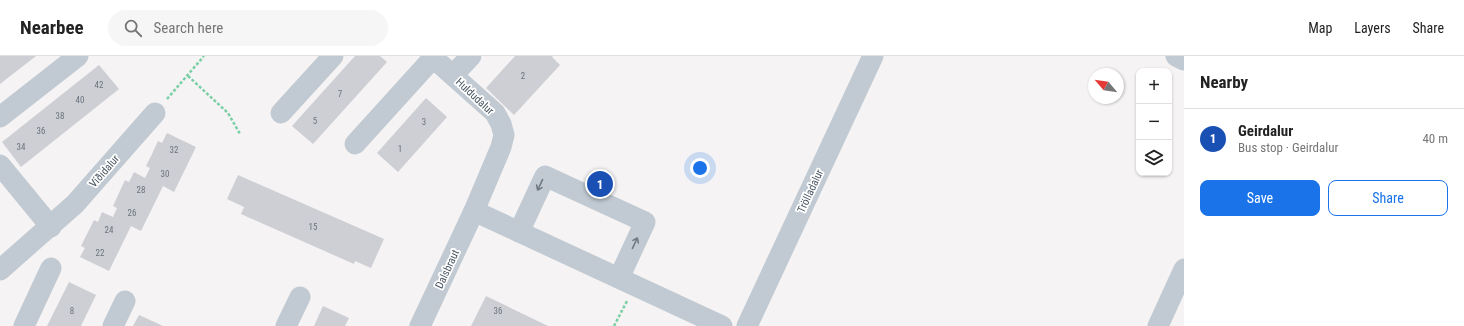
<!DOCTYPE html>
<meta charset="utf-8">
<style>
:root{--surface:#fff;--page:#f6f6f6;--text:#222;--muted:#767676;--line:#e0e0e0;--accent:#1a73e8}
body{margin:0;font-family:"Roboto Condensed",sans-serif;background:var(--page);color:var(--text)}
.controls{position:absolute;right:12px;top:12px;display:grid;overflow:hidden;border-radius:8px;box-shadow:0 1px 3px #0004}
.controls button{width:36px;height:36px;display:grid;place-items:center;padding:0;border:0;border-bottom:1px solid var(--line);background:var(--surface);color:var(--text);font:20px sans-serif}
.compass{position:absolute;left:1088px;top:12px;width:36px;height:36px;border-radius:50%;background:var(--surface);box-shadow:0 1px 3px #0004;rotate:299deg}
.you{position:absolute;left:700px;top:112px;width:14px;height:14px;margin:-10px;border:3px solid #fff;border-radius:50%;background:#1a73e8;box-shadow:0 0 0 6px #1a73e833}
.badge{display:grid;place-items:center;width:26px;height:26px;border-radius:50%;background:var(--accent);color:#fff;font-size:13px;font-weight:700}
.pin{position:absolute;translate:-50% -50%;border:2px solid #fff;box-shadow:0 1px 4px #0006}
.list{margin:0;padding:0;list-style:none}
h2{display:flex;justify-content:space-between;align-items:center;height:52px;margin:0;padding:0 16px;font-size:17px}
h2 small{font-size:13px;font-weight:400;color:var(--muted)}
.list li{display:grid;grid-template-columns:26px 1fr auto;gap:12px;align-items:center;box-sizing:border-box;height:60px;padding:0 16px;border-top:1px solid var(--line)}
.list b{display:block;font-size:15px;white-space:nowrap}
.list p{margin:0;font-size:13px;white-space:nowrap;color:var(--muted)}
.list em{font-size:13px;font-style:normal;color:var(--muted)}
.actions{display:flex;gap:8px;padding:12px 16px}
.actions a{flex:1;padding:9px 0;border:1px solid var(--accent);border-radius:8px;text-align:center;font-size:14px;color:var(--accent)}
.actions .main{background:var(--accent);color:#fff}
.icon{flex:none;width:22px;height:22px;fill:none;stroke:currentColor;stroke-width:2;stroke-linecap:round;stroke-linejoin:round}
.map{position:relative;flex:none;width:1184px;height:270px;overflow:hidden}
header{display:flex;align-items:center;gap:24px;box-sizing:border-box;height:56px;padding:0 20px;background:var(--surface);border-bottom:1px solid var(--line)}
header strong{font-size:19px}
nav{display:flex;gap:22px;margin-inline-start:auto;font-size:14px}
.search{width:280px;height:36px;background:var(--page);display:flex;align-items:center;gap:10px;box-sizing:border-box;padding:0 14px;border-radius:22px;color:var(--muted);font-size:15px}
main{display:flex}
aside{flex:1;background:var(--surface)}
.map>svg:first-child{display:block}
.building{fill:#cdcfd5}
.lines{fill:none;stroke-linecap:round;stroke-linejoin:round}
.path{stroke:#7ad0a6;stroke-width:2.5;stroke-dasharray:3 2;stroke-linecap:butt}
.minor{stroke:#c1cad2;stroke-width:21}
.oneway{stroke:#6e7983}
.labels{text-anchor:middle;stroke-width:3.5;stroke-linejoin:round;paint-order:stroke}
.number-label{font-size:9px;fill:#6b747e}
.street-label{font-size:11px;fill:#4a5661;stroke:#fff}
</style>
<header>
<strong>Nearbee</strong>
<div class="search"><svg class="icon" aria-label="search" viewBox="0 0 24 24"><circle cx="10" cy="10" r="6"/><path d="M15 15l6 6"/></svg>Search here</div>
<nav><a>Map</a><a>Layers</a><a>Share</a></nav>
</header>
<main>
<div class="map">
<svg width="1184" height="270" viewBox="0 0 1184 270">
<rect width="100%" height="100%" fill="#f5f3f3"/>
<g class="building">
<polygon points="0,0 36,0 0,28"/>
<polygon points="355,0 380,0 387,6 313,88 292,70"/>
<polygon points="515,0 553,0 552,1 560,9 514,59 486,32"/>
<polygon points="99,9 119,33 21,111 2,86"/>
<polygon points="426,42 447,61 398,116 377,97"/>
<polygon points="167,77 196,91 174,136 163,130 141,175 131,170 109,215 80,201 85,192 81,190 94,164 98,166 102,156 113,161 117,152 113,150 125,124 129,126 134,116 145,122 150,112 146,110 152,98 158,85 162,87"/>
<polygon points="238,119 384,183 371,212 355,205 354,208 241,158 244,151 227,143"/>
<polygon points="69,226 96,239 81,270 47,270"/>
<polygon points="486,240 548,270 471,270"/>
<polygon points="323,250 349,262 345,270 314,270"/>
<polygon points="139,259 163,270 133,270"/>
</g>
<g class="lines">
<g class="path">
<polyline points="188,20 228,57 240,78"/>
<polyline points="167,43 204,0"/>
<polyline points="614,270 627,245"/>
</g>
<g class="minor">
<polyline points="1176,0 1184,4"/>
<polyline points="453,19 471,0"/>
<polyline points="281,57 333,0"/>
<polyline points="0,61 78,0"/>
<polyline points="355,88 433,2"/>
<polyline points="0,109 51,171"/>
<polyline points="474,155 722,270"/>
<polyline points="519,176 545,120 645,166 619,222"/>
<polyline points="0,214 75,148 155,57"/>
<polyline points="24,270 51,212"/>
<polyline points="113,270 125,245"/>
<polyline points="286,270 300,241"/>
<polyline points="420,270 474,155 501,91 504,79 501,68 495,57 431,0"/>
<polyline points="747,270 873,0"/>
<polyline points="1158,270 1184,213"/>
</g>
</g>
<defs><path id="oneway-shaft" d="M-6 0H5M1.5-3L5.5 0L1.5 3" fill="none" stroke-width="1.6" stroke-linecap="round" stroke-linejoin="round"/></defs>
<g class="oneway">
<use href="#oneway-shaft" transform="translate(540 129) rotate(115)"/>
<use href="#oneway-shaft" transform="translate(635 187) rotate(-65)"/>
</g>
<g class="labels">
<g class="number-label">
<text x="523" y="23">2</text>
<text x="99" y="32">42</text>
<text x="340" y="41">7</text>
<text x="80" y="47">40</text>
<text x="60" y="63">38</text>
<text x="315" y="68">5</text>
<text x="424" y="69">3</text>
<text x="41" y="78">36</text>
<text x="21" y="94">34</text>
<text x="400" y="96">1</text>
<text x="174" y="97">32</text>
<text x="165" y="121">30</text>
<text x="141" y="137">28</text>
<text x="132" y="160">26</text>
<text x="313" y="174">15</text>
<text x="109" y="177">24</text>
<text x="100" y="200">22</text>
<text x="72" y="258">8</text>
<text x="498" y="258">36</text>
</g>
<g class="street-label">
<text transform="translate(475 40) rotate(43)" y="4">Huldudalur</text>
<text transform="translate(104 115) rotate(-49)" y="4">Víðidalur</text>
<text transform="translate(810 135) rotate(-65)" y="4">Trölladalur</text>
<text transform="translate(447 213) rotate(-65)" y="4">Dalsbraut</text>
</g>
</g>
</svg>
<div class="controls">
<button>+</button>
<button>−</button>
<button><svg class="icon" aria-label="layers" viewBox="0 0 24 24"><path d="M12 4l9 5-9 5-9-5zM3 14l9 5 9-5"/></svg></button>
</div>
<svg class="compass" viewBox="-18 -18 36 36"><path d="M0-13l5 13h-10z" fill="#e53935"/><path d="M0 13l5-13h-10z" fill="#767676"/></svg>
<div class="you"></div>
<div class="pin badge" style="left:600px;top:128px;background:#1a4fb4">1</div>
</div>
<aside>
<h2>Nearby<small></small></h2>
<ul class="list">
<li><span class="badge" style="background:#1a4fb4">1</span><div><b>Geirdalur</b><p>Bus stop · Geirdalur</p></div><em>40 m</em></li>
</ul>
<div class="actions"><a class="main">Save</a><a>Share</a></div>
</aside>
</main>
